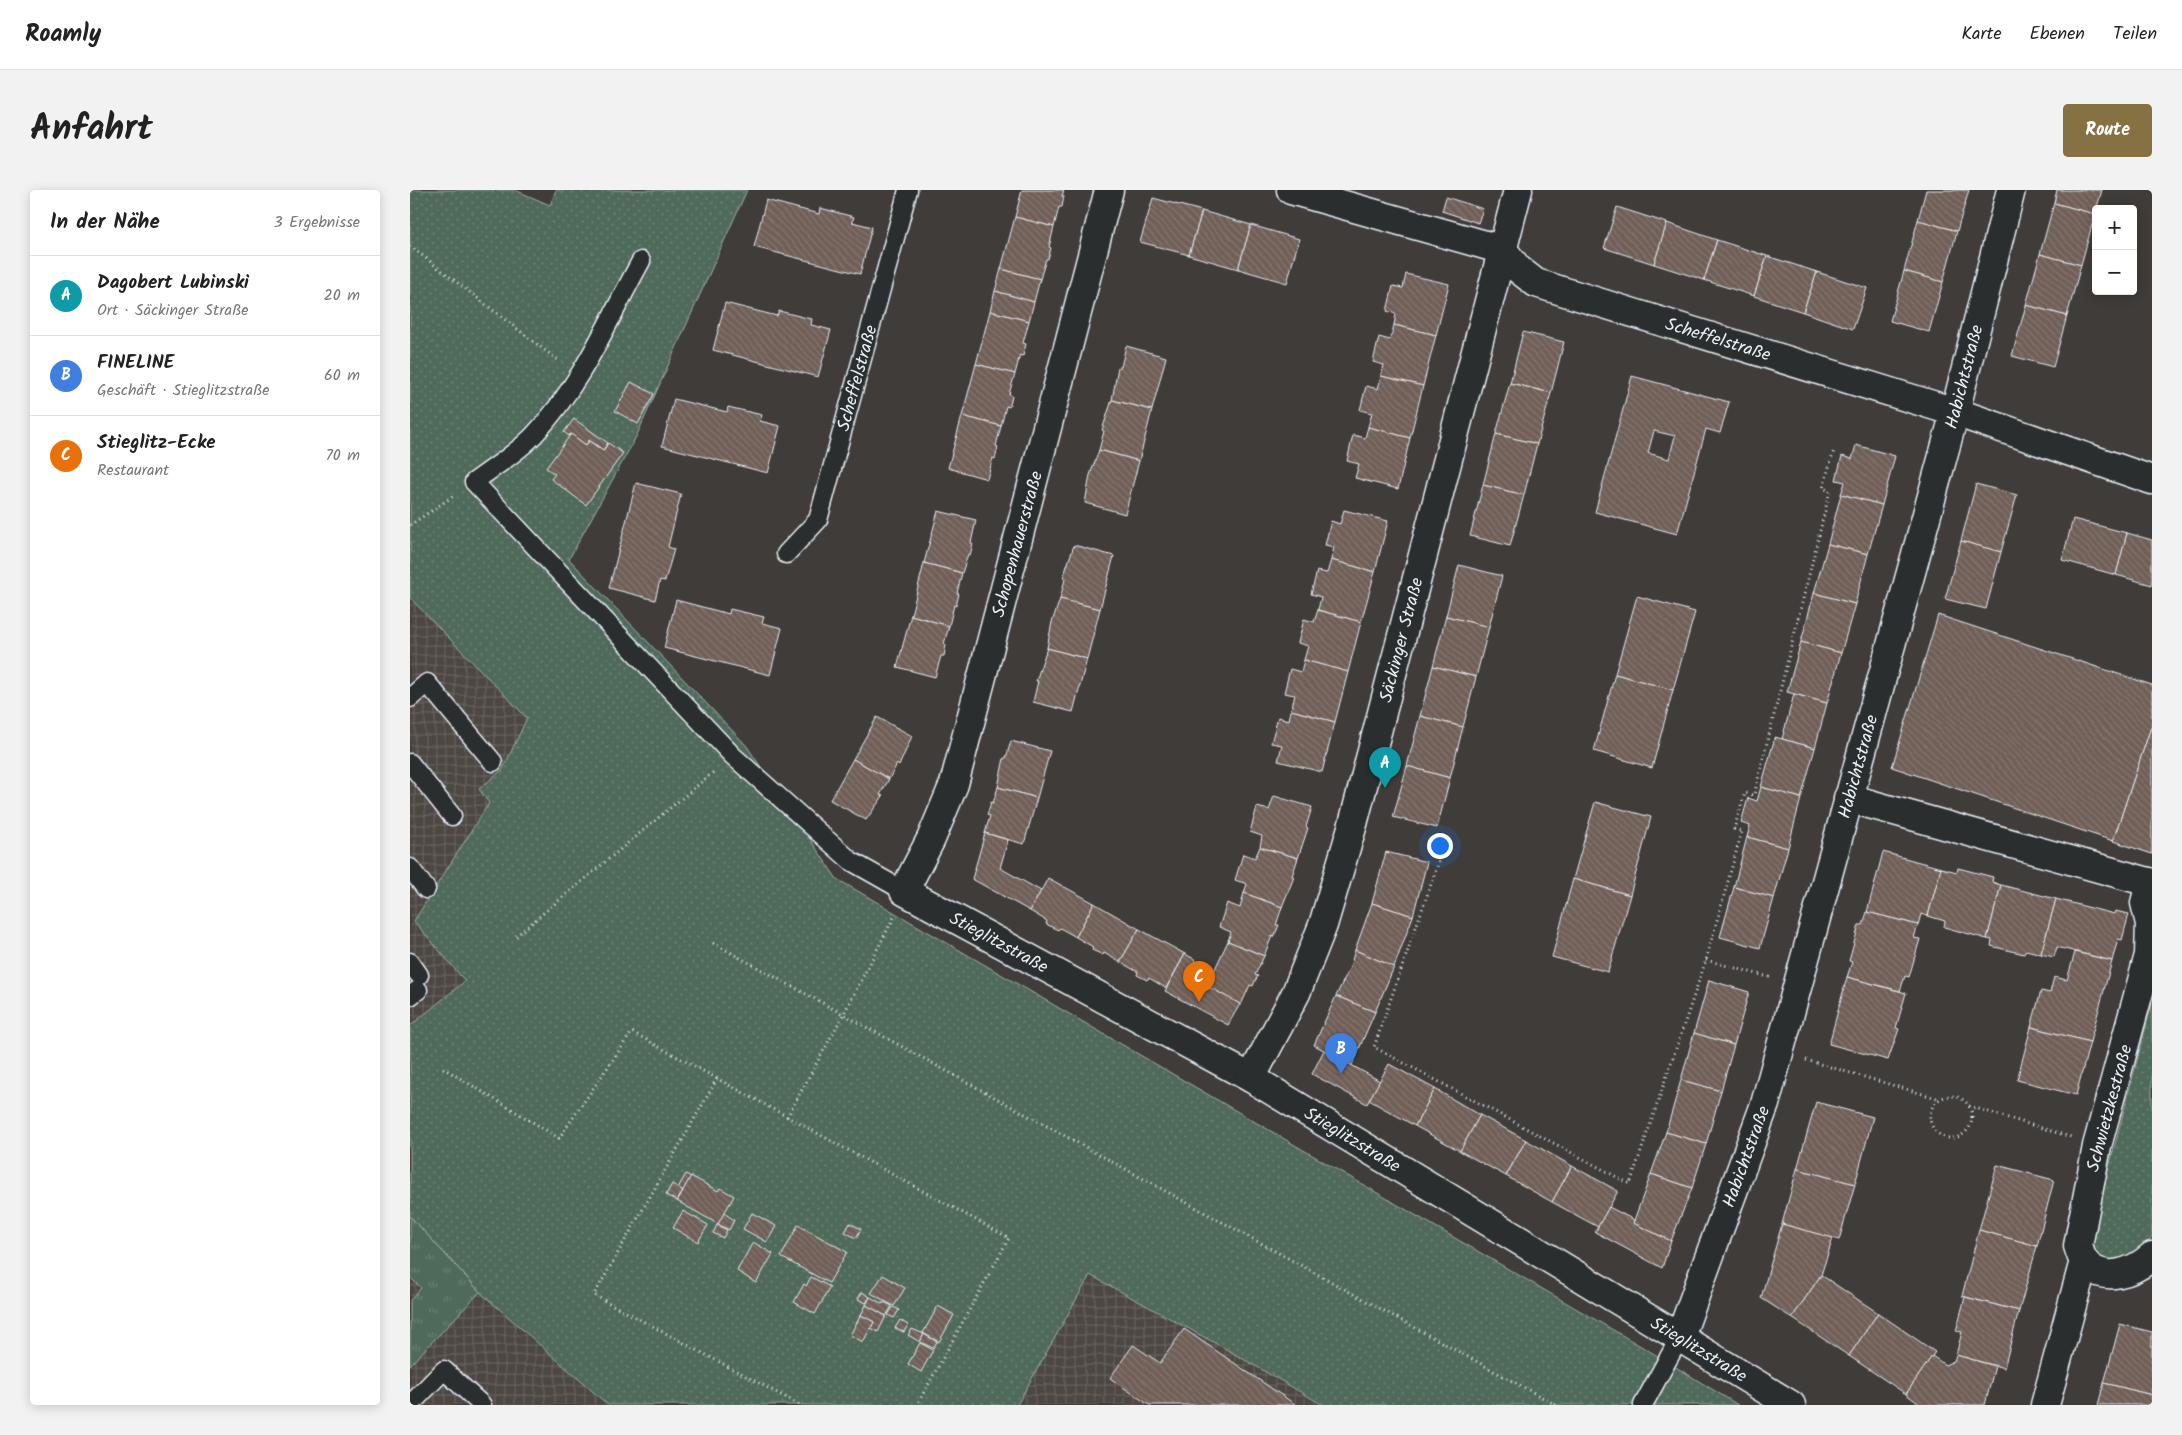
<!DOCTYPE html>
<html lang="de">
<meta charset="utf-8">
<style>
:root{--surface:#fff;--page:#f2f2f2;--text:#222;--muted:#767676;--line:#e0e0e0;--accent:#857141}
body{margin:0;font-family:Kalam,sans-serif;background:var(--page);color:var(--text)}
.controls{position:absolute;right:15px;top:15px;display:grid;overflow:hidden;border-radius:5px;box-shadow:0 2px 12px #0003}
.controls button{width:45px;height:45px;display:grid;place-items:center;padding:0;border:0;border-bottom:1px solid var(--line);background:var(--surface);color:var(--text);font:25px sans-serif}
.you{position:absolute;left:1029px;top:655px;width:18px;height:18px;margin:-12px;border:4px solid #fff;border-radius:50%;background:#1a73e8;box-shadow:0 0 0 8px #1a73e833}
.badge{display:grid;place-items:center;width:32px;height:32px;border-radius:50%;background:var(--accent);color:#fff;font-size:16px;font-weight:700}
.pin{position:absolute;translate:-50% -41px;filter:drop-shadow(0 1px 2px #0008)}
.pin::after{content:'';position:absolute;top:26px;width:18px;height:15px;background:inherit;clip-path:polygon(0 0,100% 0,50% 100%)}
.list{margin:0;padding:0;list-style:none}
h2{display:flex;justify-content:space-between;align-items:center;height:65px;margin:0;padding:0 20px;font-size:21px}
h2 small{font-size:16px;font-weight:400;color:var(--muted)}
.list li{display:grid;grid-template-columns:32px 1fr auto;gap:15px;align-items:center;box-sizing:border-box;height:80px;padding:0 20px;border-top:1px solid var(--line)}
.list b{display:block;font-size:19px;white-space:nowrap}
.list p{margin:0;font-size:16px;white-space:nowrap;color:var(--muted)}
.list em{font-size:16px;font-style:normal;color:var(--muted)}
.map{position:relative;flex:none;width:1742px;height:1215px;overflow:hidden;border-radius:5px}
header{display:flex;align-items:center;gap:30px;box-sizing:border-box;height:70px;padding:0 25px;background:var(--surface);border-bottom:1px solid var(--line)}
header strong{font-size:24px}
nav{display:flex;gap:28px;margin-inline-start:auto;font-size:18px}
.intro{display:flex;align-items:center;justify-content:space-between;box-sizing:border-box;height:120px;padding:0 30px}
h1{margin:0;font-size:35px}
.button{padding:12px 22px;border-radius:5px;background:var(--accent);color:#fff;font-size:18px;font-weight:700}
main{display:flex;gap:30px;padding:0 30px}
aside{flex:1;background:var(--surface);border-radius:5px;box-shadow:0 2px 12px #0003}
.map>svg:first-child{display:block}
.industrial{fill:url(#industrial-grid)}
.grass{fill:url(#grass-tufts);stroke:#9caea9}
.park{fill:url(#park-dots);stroke:#9caea9}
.building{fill:url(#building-back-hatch);stroke:#e8f1f8;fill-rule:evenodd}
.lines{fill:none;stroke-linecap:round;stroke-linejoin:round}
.service-casing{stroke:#e8f1f8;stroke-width:21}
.minor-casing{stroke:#e8f1f8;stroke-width:31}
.path{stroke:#e8f1f8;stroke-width:3;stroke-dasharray:1 4;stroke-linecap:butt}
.service{stroke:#2a2d2e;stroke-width:18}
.minor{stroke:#2a2d2e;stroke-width:28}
.labels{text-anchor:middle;stroke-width:4.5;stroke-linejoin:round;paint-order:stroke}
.street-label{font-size:18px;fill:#e8f1f8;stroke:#2a2d2e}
</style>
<header>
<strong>Roamly</strong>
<nav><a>Karte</a><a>Ebenen</a><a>Teilen</a></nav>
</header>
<div class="intro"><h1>Anfahrt</h1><a class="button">Route</a></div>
<main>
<aside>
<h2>In der Nähe<small>3 Ergebnisse</small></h2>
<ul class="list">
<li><span class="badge" style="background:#0f9aa8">A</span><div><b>Dagobert Lubinski</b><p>Ort · Säckinger Straße</p></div><em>20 m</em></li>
<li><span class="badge" style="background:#3f7fe0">B</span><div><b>FINELINE</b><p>Geschäft · Stieglitzstraße</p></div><em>60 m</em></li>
<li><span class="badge" style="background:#e8710a">C</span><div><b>Stieglitz-Ecke</b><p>Restaurant</p></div><em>70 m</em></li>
</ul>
</aside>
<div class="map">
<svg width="1742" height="1215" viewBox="0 0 1742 1215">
<defs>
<pattern id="industrial-grid" width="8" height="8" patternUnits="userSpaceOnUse" patternTransform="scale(1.25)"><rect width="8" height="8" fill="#4d4643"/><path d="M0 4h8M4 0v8" fill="none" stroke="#67615f"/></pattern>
<pattern id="grass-tufts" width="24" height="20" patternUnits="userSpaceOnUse" patternTransform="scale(1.25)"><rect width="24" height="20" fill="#506b5a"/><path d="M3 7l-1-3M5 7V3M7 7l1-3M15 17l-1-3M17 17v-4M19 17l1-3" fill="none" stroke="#698172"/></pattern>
<pattern id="park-dots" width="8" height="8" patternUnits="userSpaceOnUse" patternTransform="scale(1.25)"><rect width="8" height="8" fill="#506b5a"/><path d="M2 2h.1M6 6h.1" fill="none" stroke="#698172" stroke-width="1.8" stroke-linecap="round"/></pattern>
<pattern id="building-back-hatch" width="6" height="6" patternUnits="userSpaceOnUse" patternTransform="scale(1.25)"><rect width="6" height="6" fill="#6f5e57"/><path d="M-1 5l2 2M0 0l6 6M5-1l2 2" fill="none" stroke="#847670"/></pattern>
</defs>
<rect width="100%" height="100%" fill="#3f3c3a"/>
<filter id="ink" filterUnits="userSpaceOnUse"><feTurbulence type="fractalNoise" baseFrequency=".02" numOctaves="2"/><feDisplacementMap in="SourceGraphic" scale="10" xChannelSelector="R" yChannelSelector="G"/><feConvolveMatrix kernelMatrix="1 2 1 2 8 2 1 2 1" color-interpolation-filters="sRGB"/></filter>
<g filter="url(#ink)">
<g class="industrial">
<polygon points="0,408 117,528 93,579 69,598 80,613 4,731 55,791 0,836"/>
<polygon points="0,1026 70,1102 198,1215 0,1215"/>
<polygon points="680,1085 816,1159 913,1215 607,1215"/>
</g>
<polygon class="grass" points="0,1026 70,1102 0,1175 0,1110 11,1098 0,1087"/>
<g class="park">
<polygon points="0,0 105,0 140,15 146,0 337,0 226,247 159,369 336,555 427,689 1241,1162 1328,1215 913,1215 816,1159 680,1085 607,1215 198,1215 70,1102 0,1026 0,836 55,791 4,731 79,613 69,599 93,579 117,528 0,408"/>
<path d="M1742 813V1047C1735 1062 1713 1075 1696 1071 1687 1068 1684 1058 1680 1050Z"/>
</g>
<g class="building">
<polygon points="612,0 654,0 652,6 654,6 652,17 649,17 644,37 605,27"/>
<polygon points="1516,0 1559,0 1547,41 1508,30"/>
<polygon points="1647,0 1692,0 1685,24 1644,13"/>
<polygon points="1036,7 1073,19 1068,33 1032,21"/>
<polygon points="743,8 792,21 779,65 730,52"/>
<polygon points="356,10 409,24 410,18 444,27 442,32 462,37 450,84 344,57"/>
<polygon points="1644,13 1685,24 1671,75 1630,64"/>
<polygon points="1207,17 1257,33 1244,74 1194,58"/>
<polygon points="792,21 841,35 828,79 779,65"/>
<polygon points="605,27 644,37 639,57 641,58 638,69 636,69 630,89 591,79"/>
<polygon points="1508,30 1547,41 1533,92 1494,81"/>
<polygon points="1257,33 1307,50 1294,90 1244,74"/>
<polygon points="841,35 889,49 877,93 828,79"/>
<polygon points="1307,50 1357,66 1344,106 1294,90"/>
<polygon points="1630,64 1671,75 1657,126 1616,115"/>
<polygon points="1357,66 1407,82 1393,122 1344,106"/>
<polygon points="591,79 630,89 624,112 585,101"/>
<polygon points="1494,81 1533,92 1519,142 1480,131"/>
<polygon points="1407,82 1457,98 1443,139 1393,122"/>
<polygon points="996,84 1039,94 1026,145 984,135 986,124 977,121 983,96 993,98"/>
<polygon points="585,101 624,112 619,131 580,121"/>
<polygon points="315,113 367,126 369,121 393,127 402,129 401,135 421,140 408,187 303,160"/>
<polygon points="1616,115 1657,126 1643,177 1602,166"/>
<polygon points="580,121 619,131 613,153 616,154 613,166 610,165 605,184 566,174"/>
<polygon points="984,135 1026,145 1013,196 971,186 974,175 963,172 969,147 980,150"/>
<polygon points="1113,142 1154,152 1141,203 1100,193"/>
<polygon points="716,156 756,167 742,220 702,210 708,177 711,177"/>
<polygon points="566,174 605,184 599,204 602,206 601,211 599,217 596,216 591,236 552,226"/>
<polygon points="971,186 1013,196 1000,248 958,237 962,223 950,220 956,196 968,199"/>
<path d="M1222 186 1319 212 1310 243 1296 239 1267 344 1185 322ZM1244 241 1265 246 1259 269 1238 263Z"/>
<polygon points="221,192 244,204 228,234 205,221"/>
<polygon points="1100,193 1141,203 1127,254 1086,244"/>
<polygon points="264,209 317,222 318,217 352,225 350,231 370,236 358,283 252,256"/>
<polygon points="702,210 742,220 729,271 689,260 694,241 692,240"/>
<polygon points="552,226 591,236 586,256 588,257 585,269 583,268 577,289 538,278"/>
<polygon points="164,229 198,253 193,260 179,250 176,255 160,244 159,246 154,242"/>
<polygon points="958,237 1000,248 988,299 945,288 949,274 937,271 943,245 955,248"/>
<polygon points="161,244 176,255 179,251 193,261 198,253 213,263 176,315 141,289 145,284 136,278"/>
<polygon points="1086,244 1127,254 1114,305 1073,295"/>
<polygon points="1446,255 1485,266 1472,315 1431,304 1435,292 1426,290 1432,266 1442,269"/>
<polygon points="689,260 729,271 715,324 675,313 680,285"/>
<polygon points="226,293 271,304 258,357 264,359 255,391 250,390 245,410 199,398"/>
<polygon points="1566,294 1607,305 1591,362 1551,351"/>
<polygon points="1073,295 1114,305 1100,356 1060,346"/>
<polygon points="1431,304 1472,315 1458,364 1418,354"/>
<polygon points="934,320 978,331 965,382 921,370 924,357 915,355 921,331 930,334"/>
<polygon points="528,321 566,330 561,353 563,354 560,365 558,364 552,383 514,373"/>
<polygon points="1663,329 1717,343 1706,385 1652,370"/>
<polygon points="1717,343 1742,350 1742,395 1706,385"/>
<polygon points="1551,351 1591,362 1576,419 1535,409"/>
<polygon points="1418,354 1458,364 1445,414 1404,403"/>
<polygon points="664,355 704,366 690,419 650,409 655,389 653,388"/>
<polygon points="921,370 965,382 951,432 908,420 911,407 901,404 907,381 917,383"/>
<polygon points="514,373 552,383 547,403 549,404 546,416 544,415 539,436 501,425"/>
<polygon points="1049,375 1092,386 1079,437 1036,426"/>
<polygon points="1404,403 1445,414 1431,463 1391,452"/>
<polygon points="1227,406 1285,422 1263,500 1205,484"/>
<polygon points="650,409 690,419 677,469 637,458 642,432"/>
<polygon points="266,410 319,424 320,419 354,427 352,433 372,438 360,485 254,458"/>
<polygon points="908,420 951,432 938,482 894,470 898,456 888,453 894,429 904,432"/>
<polygon points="501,425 539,436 534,454 536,455 534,466 531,466 525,487 487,477"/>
<polygon points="1528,425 1742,495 1742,534 1703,651 1482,577"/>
<polygon points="1036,426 1079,437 1066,487 1023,476"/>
<polygon points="1391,452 1431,463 1417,513 1377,502"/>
<polygon points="637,458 677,469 663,522 623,512 628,491 626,491"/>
<polygon points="894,470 938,482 925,532 881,520 885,505 874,503 880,479 891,482"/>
<polygon points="1023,476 1066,487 1053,537 1010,526"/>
<polygon points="1205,484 1263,500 1242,578 1184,561"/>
<polygon points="1384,504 1417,513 1405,558 1372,549"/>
<polygon points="881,520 925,532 912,582 868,571 872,555 861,553 868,527 879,530"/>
<polygon points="1010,526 1053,537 1040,588 997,576"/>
<polygon points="467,527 502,546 489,576 487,574 479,589 443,569"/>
<polygon points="1742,534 1742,664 1703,651"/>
<polygon points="1365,547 1405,558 1391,608 1351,597"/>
<polygon points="601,551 640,561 627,608 588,597 594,568 596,568"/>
<polygon points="443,569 479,589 470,605 473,606 456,630 420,610"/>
<polygon points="997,576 1040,588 1027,638 983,627"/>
<polygon points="588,597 627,608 614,654 575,643 580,626 577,625 581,612 583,613"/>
<polygon points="1351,597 1391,608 1378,658 1337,647 1340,636 1331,633 1338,608 1347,611"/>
<polygon points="864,606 902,617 896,637 898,638 888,668 850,657 852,646 840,642 847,617 859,620"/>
<polygon points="1185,612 1241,627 1220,705 1163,689"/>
<polygon points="575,643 598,650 590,678 631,701 620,721 562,689"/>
<polygon points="1337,647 1378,658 1364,708 1324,697"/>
<polygon points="850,657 888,668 882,686 884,687 872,717 834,703 837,694 825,690 833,664 845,668"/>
<polygon points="976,662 1017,672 1003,726 962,713"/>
<polygon points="1473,662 1531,678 1518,726 1511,724 1508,735 1457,722"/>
<polygon points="1531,678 1547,682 1548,678 1583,687 1582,692 1591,695 1577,749 1534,737 1535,731 1518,726"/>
<polygon points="638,688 684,713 666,747 650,738 648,740 636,734 637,731 620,721"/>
<polygon points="1163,689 1220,705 1198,782 1142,767"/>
<polygon points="1591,695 1646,709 1631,764 1616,760 1614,764 1581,756 1582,750 1577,749"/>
<polygon points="1324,697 1364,708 1350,758 1310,747"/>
<polygon points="834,703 872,717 866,735 869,735 864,747 862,746 854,766 818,751 821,742 809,737 817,713 830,718"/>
<polygon points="1646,709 1704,724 1705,721 1719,724 1712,750 1708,749 1702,771 1647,757 1644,767 1631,764"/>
<polygon points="684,713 729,739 710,772 694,763 693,765 682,760 683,757 666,747"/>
<polygon points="962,713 1003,726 984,777 945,760"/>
<polygon points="1457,722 1508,735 1504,748 1510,749 1499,787 1495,786 1490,801 1437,787 1442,772 1439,771 1449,735 1453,735"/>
<polygon points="729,739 775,764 756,798 739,788 737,790 727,785 728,782 710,772"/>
<polygon points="818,751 854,766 845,785 848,786 845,791 843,796 840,795 831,815 797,796"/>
<polygon points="945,760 984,777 965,822 926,806 940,777"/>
<polygon points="1665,762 1702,771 1680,852 1621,837 1631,801 1640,803 1644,787 1657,790"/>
<polygon points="775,764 786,770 781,779 782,783 791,787 792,792 798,794 797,796 830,814 818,835 755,801"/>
<polygon points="1437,787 1496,803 1486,838 1489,839 1478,870 1419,854"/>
<polygon points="1299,790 1339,802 1324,855 1284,843"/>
<polygon points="926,806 965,822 942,875 904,855"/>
<polygon points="1621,837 1680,852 1666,905 1607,890"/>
<polygon points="1284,843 1324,855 1311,901 1271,890"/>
<polygon points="914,860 970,891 957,914 902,884"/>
<polygon points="979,874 1025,899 1005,936 959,910"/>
<polygon points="1271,890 1311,901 1296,954 1256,942"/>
<polygon points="1025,899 1070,925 1050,961 1005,936"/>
<polygon points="1406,912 1463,927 1445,994 1387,979"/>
<polygon points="1070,925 1116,950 1096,986 1050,961"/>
<polygon points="1256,942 1296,954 1282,998 1241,984"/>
<polygon points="1116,950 1162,976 1142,1012 1096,986"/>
<polygon points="1587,975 1644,990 1627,1056 1569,1040"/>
<polygon points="1162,976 1208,1001 1188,1037 1142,1012"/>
<polygon points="1387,979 1445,994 1429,1050 1372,1034"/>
<polygon points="276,984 281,987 273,1001 268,998"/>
<polygon points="1241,984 1282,998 1261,1051 1223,1033"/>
<polygon points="281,986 308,1001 310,998 324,1006 308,1034 267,1011"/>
<polygon points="262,994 273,1001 267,1011 256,1005"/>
<polygon points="1199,1017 1224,1030 1223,1033 1261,1051 1252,1078 1185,1042"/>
<polygon points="273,1021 298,1035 288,1052 263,1038"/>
<polygon points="314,1023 324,1030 319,1040 308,1034"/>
<polygon points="342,1023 366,1036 357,1052 333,1039"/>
<polygon points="440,1033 451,1039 446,1048 435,1042"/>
<polygon points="1372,1034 1423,1048 1411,1085 1382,1128 1351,1108"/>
<polygon points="307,1035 317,1040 313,1048 303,1043"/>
<polygon points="388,1035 437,1062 419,1093 371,1067"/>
<polygon points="1569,1040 1627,1056 1609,1121 1552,1106"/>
<polygon points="343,1052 363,1064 346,1093 327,1081"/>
<polygon points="473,1085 495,1098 484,1116 461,1103"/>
<polygon points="1411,1085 1468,1123 1439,1166 1382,1128"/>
<polygon points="401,1087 420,1097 405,1124 384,1112 394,1094 396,1096"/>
<polygon points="452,1102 460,1107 456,1113 448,1109"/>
<polygon points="460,1107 473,1114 474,1112 482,1116 476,1126 456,1115"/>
<polygon points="1555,1107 1609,1121 1594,1178 1546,1165 1552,1142 1546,1141"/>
<polygon points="456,1115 476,1126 468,1142 461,1138 464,1132 451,1125"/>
<polygon points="528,1116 544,1125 529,1152 513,1143"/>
<polygon points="483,1117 489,1120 484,1128 478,1125"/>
<polygon points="1468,1123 1525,1162 1496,1204 1439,1166"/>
<polygon points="451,1125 464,1132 453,1152 440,1145"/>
<polygon points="490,1130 498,1135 494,1142 485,1138"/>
<polygon points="1710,1134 1742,1142 1742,1205 1694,1193"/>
<polygon points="502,1139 514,1144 510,1152 498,1145"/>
<polygon points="774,1139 886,1215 739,1215 700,1188 723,1155 750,1173"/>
<polygon points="514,1144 527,1152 523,1158 510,1152"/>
<polygon points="510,1153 523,1160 511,1182 498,1174"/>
<polygon points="1546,1165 1585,1176 1575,1215 1511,1215 1496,1204 1522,1166 1535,1175 1544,1171"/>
<polygon points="1694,1193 1742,1205 1742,1215 1688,1215"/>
</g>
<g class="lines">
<defs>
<g id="service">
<path d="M231 71C199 129 170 197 124 245 107 263 84 277 64 292L323 566 441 671 494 701"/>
<path id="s1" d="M376 364 408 330 498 0"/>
<polyline points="0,508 17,493 83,572"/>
<polyline points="0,573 42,626"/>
<polyline points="0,678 16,699"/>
<polyline points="0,772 9,785"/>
<polyline points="0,806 8,800"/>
<polyline points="0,1215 34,1180 72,1215"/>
<polyline points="1233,1215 1270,1147"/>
</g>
<g id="minor">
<path id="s2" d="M699 0 544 594 521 649 494 701 841 888 1381 1215"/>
<path id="s3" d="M881 0 1093 60 1108 79 1126 93 1545 222 1742 290"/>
<polyline points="1438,608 1742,693"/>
<path d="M1740 692 1735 713 1740 734 1739 765 1687 956 1668 1056C1670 1061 1671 1067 1674 1071 1692 1095 1724 1082 1742 1066"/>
<path id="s4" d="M841 888 886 803 913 735 943 634 1108 0"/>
<path id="s5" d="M1270 1147 1355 914 1545 222 1601 0"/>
<polyline points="1635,1215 1674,1071"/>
</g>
</defs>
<use href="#service" class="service-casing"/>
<use href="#minor" class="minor-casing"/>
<g class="path">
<polyline points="0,56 150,172"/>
<polyline points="0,335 45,305"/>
<polyline points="1034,657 964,857 1220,994 1296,770 1332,641 1324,639 1335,603 1344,605 1420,301 1413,298 1424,260"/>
<polyline points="106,746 306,580"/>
<polyline points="303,753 1146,1215"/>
<polyline points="1296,770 1362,788"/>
<polyline points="1396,870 1530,909"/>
<polyline points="33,878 149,948 222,842 599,1048 507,1215"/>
<polyline points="307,889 184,1105 390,1215"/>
<circle cx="1541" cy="927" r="21"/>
<polyline points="1559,916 1661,947"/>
<polyline points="377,927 433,825 484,727"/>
</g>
<use href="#service" class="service"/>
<use href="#minor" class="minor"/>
</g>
</g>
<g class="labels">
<g class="street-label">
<text dy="6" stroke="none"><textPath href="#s3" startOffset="458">Scheffelstraße</textPath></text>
<text dy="6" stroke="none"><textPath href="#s5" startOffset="1002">Habichtstraße</textPath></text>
<text dy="6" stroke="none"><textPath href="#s1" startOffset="194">Scheffelstraße</textPath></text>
<text transform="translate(607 354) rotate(-75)" y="6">Schopenhauerstraße</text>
<text dy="6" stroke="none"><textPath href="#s4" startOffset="465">Säckinger Straße</textPath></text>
<text dy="6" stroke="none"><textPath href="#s5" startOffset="598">Habichtstraße</textPath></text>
<text dy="6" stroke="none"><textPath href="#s2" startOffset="840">Stieglitzstraße</textPath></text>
<text transform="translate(1699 918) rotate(-75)" y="6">Schwietzkestraße</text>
<text dy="6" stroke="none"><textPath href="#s2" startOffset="1245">Stieglitzstraße</textPath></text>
<text dy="6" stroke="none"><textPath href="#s5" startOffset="192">Habichtstraße</textPath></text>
<text dy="6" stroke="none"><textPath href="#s2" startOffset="1650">Stieglitzstraße</textPath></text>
</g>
</g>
</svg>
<div class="controls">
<button>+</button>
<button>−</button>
</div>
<div class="you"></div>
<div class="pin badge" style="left:975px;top:598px;background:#0f9aa8">A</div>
<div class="pin badge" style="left:931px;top:884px;background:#3f7fe0">B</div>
<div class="pin badge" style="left:789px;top:812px;background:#e8710a">C</div>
</div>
</main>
